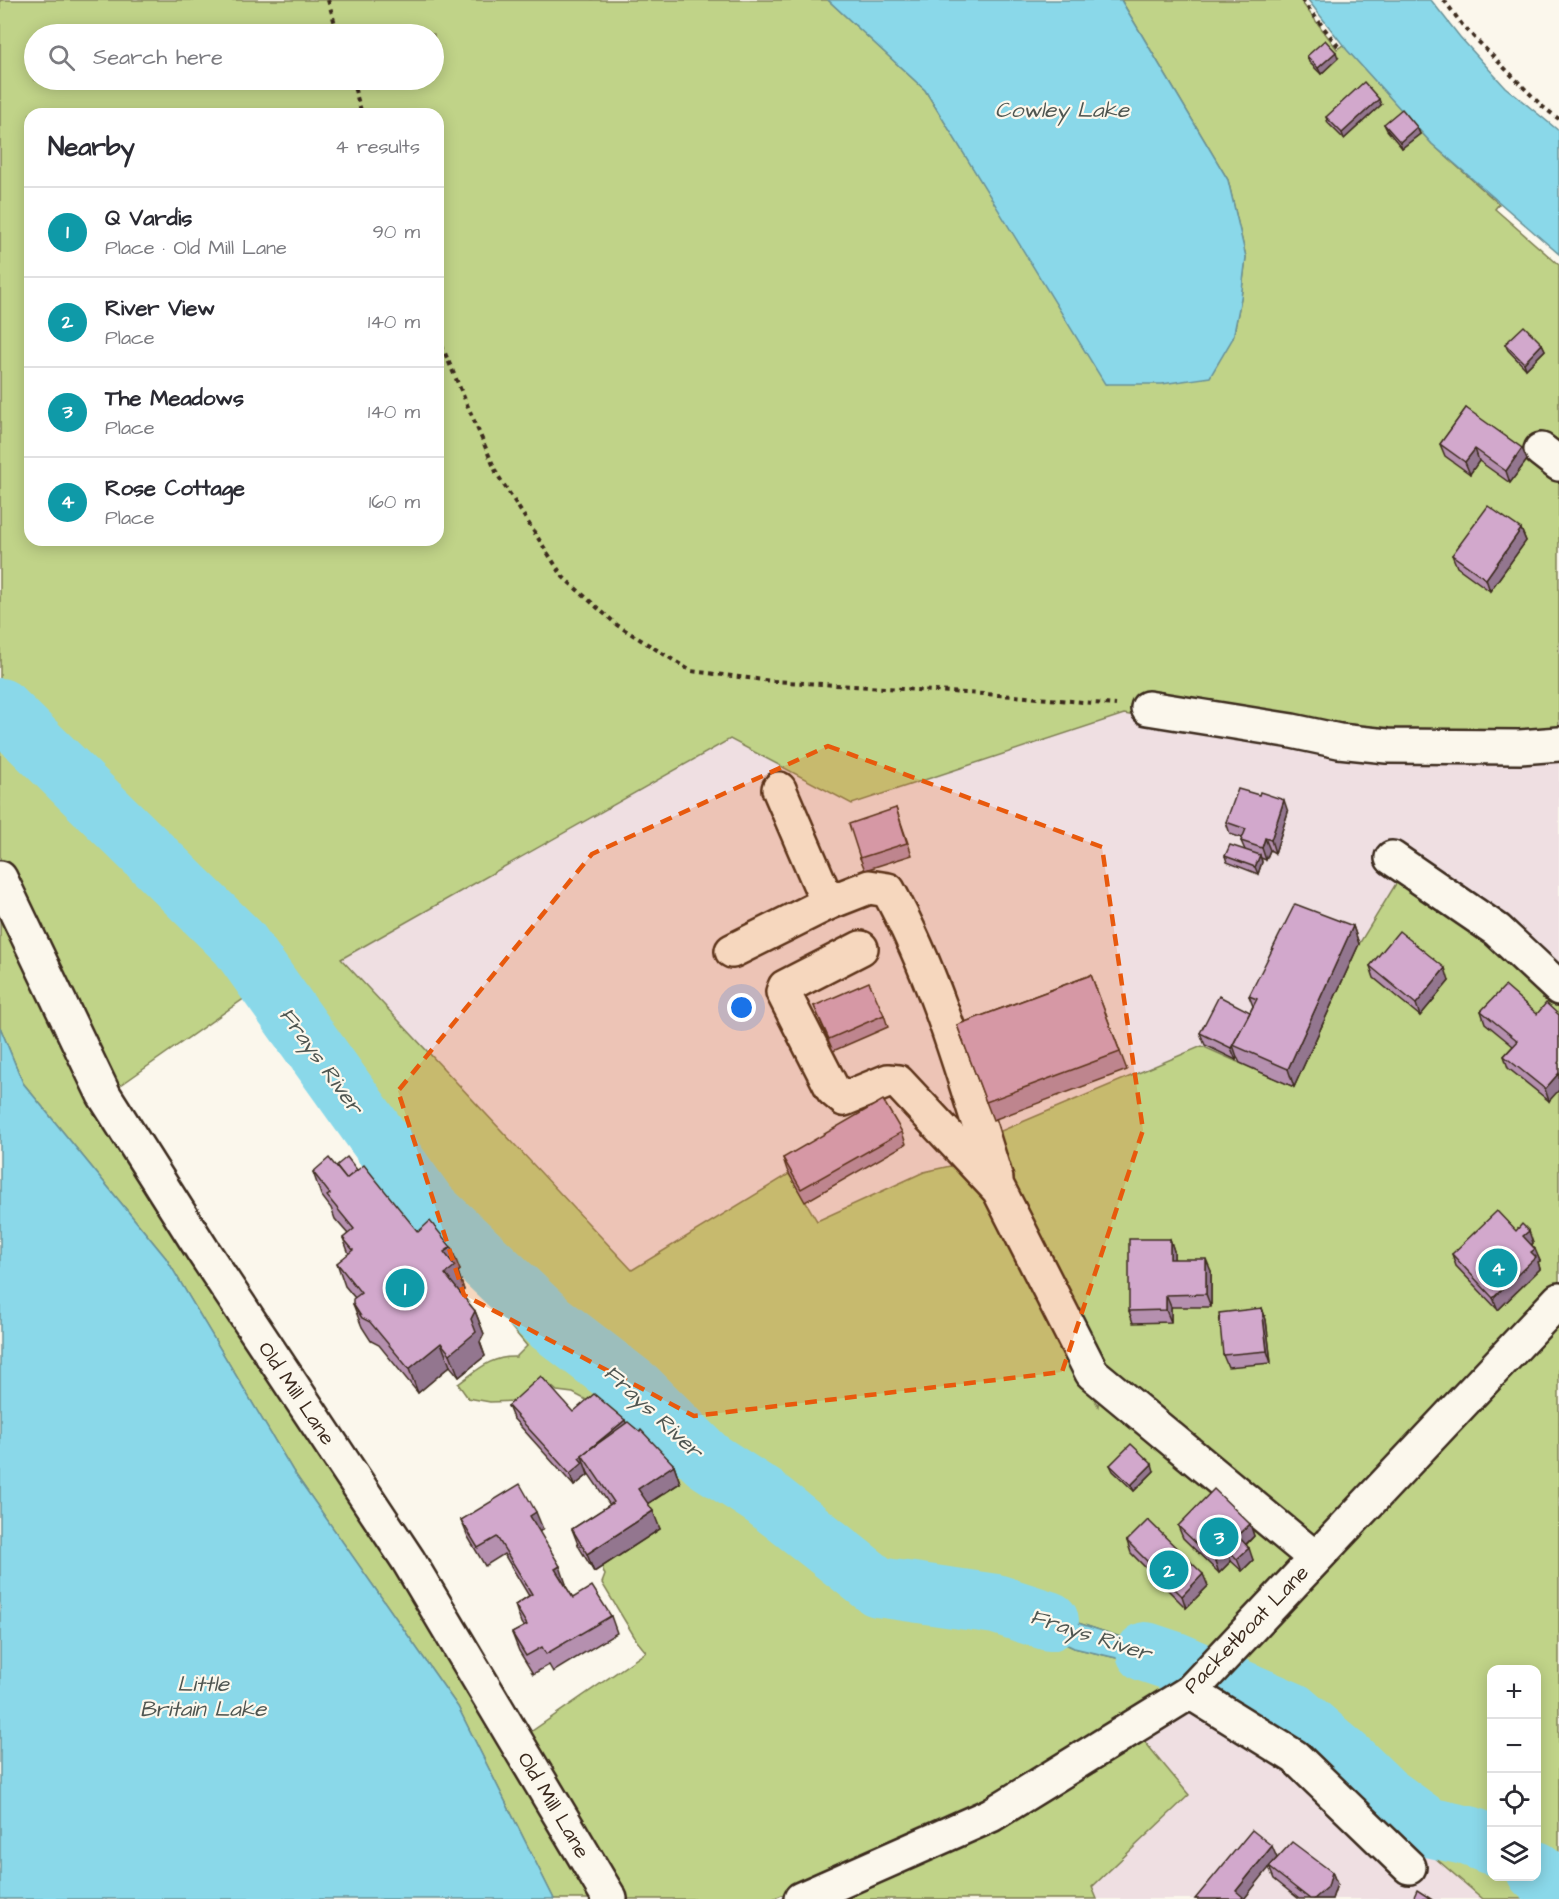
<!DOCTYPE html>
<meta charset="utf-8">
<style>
:root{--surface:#fff;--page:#f2f2f3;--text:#2b2b33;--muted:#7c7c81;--line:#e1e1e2;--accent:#1f6fb2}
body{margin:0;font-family:"Architects Daughter",sans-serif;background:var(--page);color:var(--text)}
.controls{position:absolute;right:18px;bottom:18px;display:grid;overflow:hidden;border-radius:12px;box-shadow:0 3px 15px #0003}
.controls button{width:54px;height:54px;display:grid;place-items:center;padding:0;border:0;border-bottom:2px solid var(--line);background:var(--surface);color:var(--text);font:30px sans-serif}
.you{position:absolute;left:742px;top:1008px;width:21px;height:21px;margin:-15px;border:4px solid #fff;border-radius:50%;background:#1a73e8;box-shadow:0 0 0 9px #1a73e833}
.badge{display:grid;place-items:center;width:39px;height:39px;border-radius:50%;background:var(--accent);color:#fff;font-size:20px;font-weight:700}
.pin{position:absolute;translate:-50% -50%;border:3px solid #fff;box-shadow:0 2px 6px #0006}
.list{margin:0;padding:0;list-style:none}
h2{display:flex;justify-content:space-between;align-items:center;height:78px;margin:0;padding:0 24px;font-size:26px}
h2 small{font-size:20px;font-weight:400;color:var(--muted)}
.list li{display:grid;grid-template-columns:39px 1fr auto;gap:18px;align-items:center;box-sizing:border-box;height:90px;padding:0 24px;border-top:2px solid var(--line)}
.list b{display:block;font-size:22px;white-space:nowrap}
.list p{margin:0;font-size:20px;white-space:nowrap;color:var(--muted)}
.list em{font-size:20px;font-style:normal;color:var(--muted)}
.icon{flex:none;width:33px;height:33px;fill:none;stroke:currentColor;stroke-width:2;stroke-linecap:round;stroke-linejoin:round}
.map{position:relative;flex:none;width:1559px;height:1899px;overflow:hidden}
.search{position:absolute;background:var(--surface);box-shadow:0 3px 15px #0003;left:24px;top:24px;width:420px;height:66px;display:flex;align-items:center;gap:15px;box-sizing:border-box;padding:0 21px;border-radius:33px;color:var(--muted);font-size:22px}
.panel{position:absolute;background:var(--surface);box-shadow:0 3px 15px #0003;left:24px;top:108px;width:420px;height:438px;border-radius:18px}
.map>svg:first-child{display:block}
.built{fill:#efdfe2}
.green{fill:#c0d388;stroke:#7e7e53;stroke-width:1.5;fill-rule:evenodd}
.water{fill:#8ad8e9;stroke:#6a9298;stroke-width:1.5}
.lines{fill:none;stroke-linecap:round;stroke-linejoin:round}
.river{stroke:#8ad8e9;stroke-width:60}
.minor-casing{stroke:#3b2a1e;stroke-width:38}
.path{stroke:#3b2a1e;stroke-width:4;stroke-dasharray:4.5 4.5;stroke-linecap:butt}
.minor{stroke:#fbf7ec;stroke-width:33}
.wall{fill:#b590af;stroke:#3b2a1e;stroke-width:1.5}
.shaded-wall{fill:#93768f;stroke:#3b2a1e;stroke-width:1.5}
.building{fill:#d2a8cc;stroke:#3b2a1e;stroke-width:1.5}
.marked{fill:#e8590c;fill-opacity:0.2;stroke:#e8590c;stroke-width:4.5;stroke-dasharray:12 8;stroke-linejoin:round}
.labels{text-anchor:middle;stroke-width:4.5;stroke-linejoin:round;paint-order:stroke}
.street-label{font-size:21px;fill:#3b2a1e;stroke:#fbf7ec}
.water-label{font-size:22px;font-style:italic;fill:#4f5651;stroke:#fbf7ec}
</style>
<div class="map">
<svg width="1559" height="1899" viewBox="0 0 1559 1899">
<rect width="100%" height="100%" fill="#fbf7ec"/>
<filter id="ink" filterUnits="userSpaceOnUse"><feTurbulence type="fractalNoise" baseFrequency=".0167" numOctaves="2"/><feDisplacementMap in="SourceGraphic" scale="12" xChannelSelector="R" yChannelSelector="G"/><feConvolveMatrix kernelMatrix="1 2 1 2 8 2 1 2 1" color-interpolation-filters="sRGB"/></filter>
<g filter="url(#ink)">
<g class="built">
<polygon points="1124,714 1217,730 1559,752 1559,1002 1400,877 1359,944 1294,1087 1202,1046 969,1168 924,1172 816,1221 789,1174 632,1270 341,959 730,739 852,804"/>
<polygon points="1207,1688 1290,1726 1377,1808 1483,1899 1097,1899 1091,1888 1189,1795 1140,1736"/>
</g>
<g class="green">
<path d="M0 0H828L925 90 1106 384 1233 338 1241 298 1246 257 1228 180 1121 0H1300L1337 49 1343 45 1432 144 1499 204 1495 209 1559 265V752L1217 730 1124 714 852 804 730 739 341 959 632 1270 789 1174 817 1221 924 1172 950 1166 969 1168 1098 1406 1101 1370 1007 1183 1000 1152 1001 1131 1202 1046 1294 1087 1359 944 1400 877 1478 933 1559 1002V1284L1209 1666 993 1595 969 1600 976 1585 969 1596 889 1585 716 1456 634 1379 557 1319 428 1204 241 942 0 705ZM34 34H434V80H34ZM30 114H438V540H30Z"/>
<polygon points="0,716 234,947 262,986 111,1092 0,866"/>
<polygon points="0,892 605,1899 554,1899 458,1707 293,1471 166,1258 23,1083 0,1027"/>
<path d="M481 1275 701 1473 859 1600 870 1588 970 1602 1018 1629 1055 1639 1074 1648 1121 1659 1163 1676 1168 1690 987 1802 773 1899H619L522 1738 646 1652 637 1641 602 1583 605 1575 602 1567 644 1506 680 1483 598 1406 573 1393 557 1391 545 1381 519 1401 490 1402 468 1398 458 1384C478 1370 490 1356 516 1357L527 1346 473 1281Z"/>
<polygon points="1559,1318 1559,1879 1537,1855 1536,1670 1492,1670 1491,1834 1479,1829 1434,1821 1405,1800 1287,1699 1225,1672"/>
<polygon points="1211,1684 1293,1719 1383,1800 1423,1829 1468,1840 1491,1850 1492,1876 1536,1877 1559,1899 1483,1899 1377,1808 1290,1726 1207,1688"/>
<polygon points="1140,1736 1189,1795 1092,1887 1097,1899 825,1899"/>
</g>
<g class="water">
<polygon points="828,0 1121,0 1228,180 1246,257 1241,298 1233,338 1210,377 1162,384 1105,384 925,90"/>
<polygon points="1308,0 1431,0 1460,37 1505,87 1559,131 1559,254 1432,144 1347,50"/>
<polygon points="0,1027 23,1083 166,1258 293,1471 458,1707 554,1899 0,1899"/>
<polygon points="993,1595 1199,1663 1168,1690 1163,1682 1163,1676 1121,1659 1074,1648 1055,1639 1018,1629 987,1612 969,1600"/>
</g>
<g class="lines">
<g class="river">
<polyline points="0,708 239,943 427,1206 549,1322 636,1389 707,1460 764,1497 878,1587 996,1604 1049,1621"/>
<polyline points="1146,1652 1176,1662 1292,1712 1350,1762 1384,1795 1428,1827 1469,1836 1492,1845"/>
<polyline points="1536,1871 1559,1892"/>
</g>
<defs>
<g id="minor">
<polyline points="1541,450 1559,464"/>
<polyline points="1148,708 1292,731 1339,741 1387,746 1520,747 1559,744"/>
<polyline points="779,789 828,903"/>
<polyline points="1392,858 1497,930 1559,988"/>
<polyline points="0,878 104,1095 203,1251 408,1560 610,1899"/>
<polyline points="861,948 785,987 783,992 833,1090 844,1099 888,1081 898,1082 999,1190 1092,1373 1315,1558"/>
<path d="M732 951 828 903 869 887 888 890C938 981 965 1081 996 1179"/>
<polyline points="1190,1692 1295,1757 1409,1867"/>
<polyline points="801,1899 991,1815 1190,1692 1559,1300"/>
</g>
</defs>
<use href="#minor" class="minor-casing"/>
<g class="path">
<polyline points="328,0 338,34"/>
<polyline points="1302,0 1338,46"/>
<polyline points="1444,0 1463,26 1543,107 1559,119"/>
<polyline points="352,80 362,114"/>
<polyline points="438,337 497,474 563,577 617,625 691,671 772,681 1015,696 1116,705"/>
</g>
<use href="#minor" class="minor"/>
</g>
<g class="wall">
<polygon points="1307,56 1338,58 1321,74 1309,62"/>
<polygon points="1381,105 1344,139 1328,123 1326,117"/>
<polygon points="1384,124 1417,127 1420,134 1402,148 1387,130"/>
<polygon points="1505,344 1542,344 1545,350 1526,369 1508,350"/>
<polygon points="1466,408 1527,460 1510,483 1479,461 1470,474 1445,456 1440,444"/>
<polygon points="1521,529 1526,541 1490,591 1457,567 1452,555"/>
<polygon points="896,808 912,855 865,870 860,858"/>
<polygon points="1288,812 1275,853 1270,850 1266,860 1261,858 1262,862 1258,874 1227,862 1225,856 1245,850 1241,841 1242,838 1230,834 1226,822"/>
<polygon points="1353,926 1359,944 1294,1087 1240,1063 1237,1057 1236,1060 1205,1045 1200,1033 1250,1012 1253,1006 1249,996"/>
<polygon points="1370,966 1449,981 1420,1016 1374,978"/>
<polygon points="1091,975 1127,1070 993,1120 957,1025"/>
<polygon points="814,1006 884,1015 888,1027 833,1051"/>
<polygon points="1481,1011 1537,1014 1549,1101 1508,1068 1504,1056 1513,1046 1485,1023"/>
<polygon points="902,1132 906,1144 805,1202 787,1170 783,1158"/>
<polygon points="336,1166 357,1170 418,1232 460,1270 458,1272 464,1290 460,1293 475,1311 484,1334 480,1342 485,1356 459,1377 450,1366 418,1393 379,1345 371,1341 362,1327 353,1304 355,1298 345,1286 337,1263 349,1254 343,1238 348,1234 335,1219 331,1208 321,1195 313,1172"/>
<polygon points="1516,1231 1533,1243 1532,1245 1540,1261 1538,1262 1540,1269 1498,1310 1456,1266 1452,1254"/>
<polygon points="1170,1239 1174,1251 1174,1259 1211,1271 1211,1307 1171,1307 1171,1322 1133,1323 1129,1311"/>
<polygon points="1262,1308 1266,1320 1271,1363 1228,1367 1223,1355"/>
<polygon points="508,1406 573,1412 626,1423 674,1465 680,1483 648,1504 660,1529 594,1572 579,1547 572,1529 610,1505 588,1473 586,1468 585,1469 588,1475 574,1486 513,1418"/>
<polygon points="1110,1465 1154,1471 1134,1491 1113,1471"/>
<polygon points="461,1520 543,1529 539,1532 566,1584 565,1585 573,1598 611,1616 617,1633 553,1672 549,1665 533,1674 519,1651 512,1633 524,1627 521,1623 515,1605 529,1596 504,1554 485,1566 468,1537"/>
<polygon points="1250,1524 1254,1536 1246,1545 1253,1560 1242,1571 1231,1561 1219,1573 1183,1538 1178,1526"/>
<polygon points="1127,1541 1208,1586 1186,1608 1131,1553"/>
<polygon points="1277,1858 1332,1872 1337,1884 1332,1899 1299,1899 1274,1879 1269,1867 1244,1899 1195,1899"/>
</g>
<g class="shaded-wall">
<polygon points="1336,52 1338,58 1321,74 1318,68"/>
<polygon points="1379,99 1381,105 1344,139 1342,133"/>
<polygon points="1417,127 1420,134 1402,148 1400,142"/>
<polygon points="1542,344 1545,350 1526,369 1524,363"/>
<polygon points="1522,448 1527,460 1510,483 1506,471"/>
<polygon points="1475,449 1479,461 1470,474 1465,462"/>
<polygon points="1521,529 1526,541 1490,591 1486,579"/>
<polygon points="1284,800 1288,812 1275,853 1271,840"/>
<polygon points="1265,838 1270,850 1266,860 1262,848"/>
<polygon points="1260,855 1262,862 1258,874 1255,867"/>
<polygon points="1353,926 1359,944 1294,1087 1288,1069"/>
<polygon points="1445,968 1449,981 1420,1016 1416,1004"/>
<polygon points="1233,1045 1237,1057 1236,1060 1231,1048"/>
<polygon points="1559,1073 1559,1090 1549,1101 1545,1089"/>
<polygon points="1529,1231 1533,1243 1528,1248 1523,1236"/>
<polygon points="1170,1239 1174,1251 1174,1271 1170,1259"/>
<polygon points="451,1247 460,1270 458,1272 464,1290 454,1298 445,1274 444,1252"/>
<polygon points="1535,1249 1540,1261 1538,1262 1540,1269 1498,1310 1493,1298 1531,1252"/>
<polygon points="1206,1259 1211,1271 1211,1307 1206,1294"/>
<polygon points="1166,1295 1171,1307 1171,1322 1166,1310"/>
<polygon points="1262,1308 1266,1320 1271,1363 1267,1351"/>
<polygon points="475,1311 484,1334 480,1342 485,1356 459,1377 450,1354"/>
<polygon points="441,1343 450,1366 418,1393 409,1369"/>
<polygon points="625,1420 630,1433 582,1456"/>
<polygon points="582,1456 588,1475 574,1486 570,1474 579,1458"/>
<polygon points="1152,1464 1154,1471 1134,1491 1131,1485"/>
<polygon points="674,1465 680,1483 644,1506 638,1489"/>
<polygon points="653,1511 660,1529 594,1572 587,1554"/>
<polygon points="536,1512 543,1529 536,1534 530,1516"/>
<polygon points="1250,1524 1254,1536 1242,1548 1238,1536"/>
<polygon points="1249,1548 1253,1560 1242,1571 1237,1559"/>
<polygon points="1227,1549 1231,1561 1219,1573 1215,1561"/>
<polygon points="560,1566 566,1584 562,1587 555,1569"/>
<polygon points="1203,1574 1208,1586 1186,1608 1182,1596"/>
<polygon points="1272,1846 1277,1858 1244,1899 1239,1899 1236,1891"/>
<polygon points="1332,1872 1337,1884 1332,1899 1314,1899"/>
</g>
<g class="building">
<polygon points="1325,40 1336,52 1318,68 1307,56"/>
<polygon points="1364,82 1379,99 1342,133 1326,117"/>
<polygon points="1402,109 1417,127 1400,142 1384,124"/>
<polygon points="1524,326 1542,344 1524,363 1505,344"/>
<polygon points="1466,408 1522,448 1506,471 1475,449 1465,462 1440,444"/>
<polygon points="1488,506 1521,529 1486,579 1452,555"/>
<polygon points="1238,789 1259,795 1260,792 1284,800 1271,840 1265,838 1262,848 1241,841 1246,829 1226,822"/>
<polygon points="896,808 907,843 860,858 849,824"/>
<polygon points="1230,845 1260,855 1255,867 1225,856"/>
<polygon points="1295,904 1353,926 1288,1069 1233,1045 1257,999 1249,996"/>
<polygon points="1399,931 1445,968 1416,1004 1370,966"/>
<polygon points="1091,975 1120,1052 986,1102 957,1025"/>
<polygon points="869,982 884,1015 829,1039 814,1006"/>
<polygon points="1505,986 1537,1014 1546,1003 1559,1015 1559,1061 1558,1063 1559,1064 1559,1073 1545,1089 1504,1056 1518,1041 1481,1011"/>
<polygon points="1219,996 1250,1012 1231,1048 1200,1033"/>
<polygon points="883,1100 902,1132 801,1189 783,1158"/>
<polygon points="347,1157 357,1170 346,1179 336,1166"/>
<polygon points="329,1158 346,1179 364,1165 418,1232 430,1221 451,1247 444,1252 455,1266 445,1274 475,1311 471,1319 476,1332 450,1354 441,1343 409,1369 370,1322 362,1318 353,1304 353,1299 361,1293 337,1263 353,1250 343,1238 354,1229 327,1196 330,1194 313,1172"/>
<polygon points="1497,1211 1516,1231 1522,1224 1529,1231 1523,1236 1535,1249 1531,1252 1536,1257 1493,1298 1452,1254"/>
<polygon points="1129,1239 1170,1239 1170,1259 1206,1259 1206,1294 1166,1295 1166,1310 1129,1311"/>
<polygon points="1262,1308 1267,1351 1223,1355 1219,1313"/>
<polygon points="541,1376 573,1412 594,1394 625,1420 582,1455 582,1456 579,1458 583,1463 570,1474 508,1406"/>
<polygon points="628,1422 640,1432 641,1430 674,1465 638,1489 653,1511 587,1554 572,1529 614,1502 582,1455"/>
<polygon points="1131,1444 1152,1464 1131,1485 1110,1465"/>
<polygon points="520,1484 536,1512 530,1516 560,1566 555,1569 573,1598 592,1586 611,1616 546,1654 542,1647 526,1656 512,1633 527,1625 515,1605 532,1594 497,1537 478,1548 461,1520"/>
<polygon points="1214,1489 1250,1524 1238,1536 1249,1548 1237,1559 1227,1549 1215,1561 1178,1526"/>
<polygon points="1148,1520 1203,1574 1182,1596 1127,1541"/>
<polygon points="1252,1830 1272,1846 1236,1891 1243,1897 1241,1899 1195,1899"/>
<polygon points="1292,1842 1332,1872 1328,1887 1314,1899 1310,1899 1269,1867"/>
<polygon points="1417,1890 1431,1899 1413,1899"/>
</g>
</g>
<path class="marked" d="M828 746 1102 847 1143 1130 1062 1372 694 1416 464 1295 398 1091 592 854Z"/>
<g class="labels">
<g class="street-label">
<text transform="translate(297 1393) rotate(56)" y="7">Old Mill Lane</text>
<text transform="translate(1246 1629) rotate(-46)" y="7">Packetboat Lane</text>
<text transform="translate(554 1805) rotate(59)" y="7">Old Mill Lane</text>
</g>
<g class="water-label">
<text x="1062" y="117">Cowley Lake</text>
<text transform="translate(322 1060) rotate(54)" y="8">Frays River</text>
<text transform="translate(654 1411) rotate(43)" y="8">Frays River</text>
<text transform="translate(1091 1634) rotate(18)" y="8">Frays River</text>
<text x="203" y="1691">Little<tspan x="203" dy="25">Britain Lake</tspan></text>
</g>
</g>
</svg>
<div class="controls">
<button>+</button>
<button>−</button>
<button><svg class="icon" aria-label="locate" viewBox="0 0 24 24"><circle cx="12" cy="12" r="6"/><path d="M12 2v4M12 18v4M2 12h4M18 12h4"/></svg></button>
<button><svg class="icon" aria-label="layers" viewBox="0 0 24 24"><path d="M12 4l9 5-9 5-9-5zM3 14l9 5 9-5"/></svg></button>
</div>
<div class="you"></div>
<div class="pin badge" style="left:405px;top:1288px;background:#0f9aa8">1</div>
<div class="pin badge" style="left:1169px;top:1570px;background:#0f9aa8">2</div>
<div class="pin badge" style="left:1219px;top:1537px;background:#0f9aa8">3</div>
<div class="pin badge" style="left:1498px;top:1268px;background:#0f9aa8">4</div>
<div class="search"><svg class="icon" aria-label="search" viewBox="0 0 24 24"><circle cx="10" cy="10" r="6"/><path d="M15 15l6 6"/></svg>Search here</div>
<section class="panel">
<h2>Nearby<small>4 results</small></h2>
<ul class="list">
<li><span class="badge" style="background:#0f9aa8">1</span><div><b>Q Vardis</b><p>Place · Old Mill Lane</p></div><em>90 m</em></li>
<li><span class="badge" style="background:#0f9aa8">2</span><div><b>River View</b><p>Place</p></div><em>140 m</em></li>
<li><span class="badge" style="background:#0f9aa8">3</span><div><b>The Meadows</b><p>Place</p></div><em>140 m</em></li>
<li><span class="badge" style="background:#0f9aa8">4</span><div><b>Rose Cottage</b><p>Place</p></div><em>160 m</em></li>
</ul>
</section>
</div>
